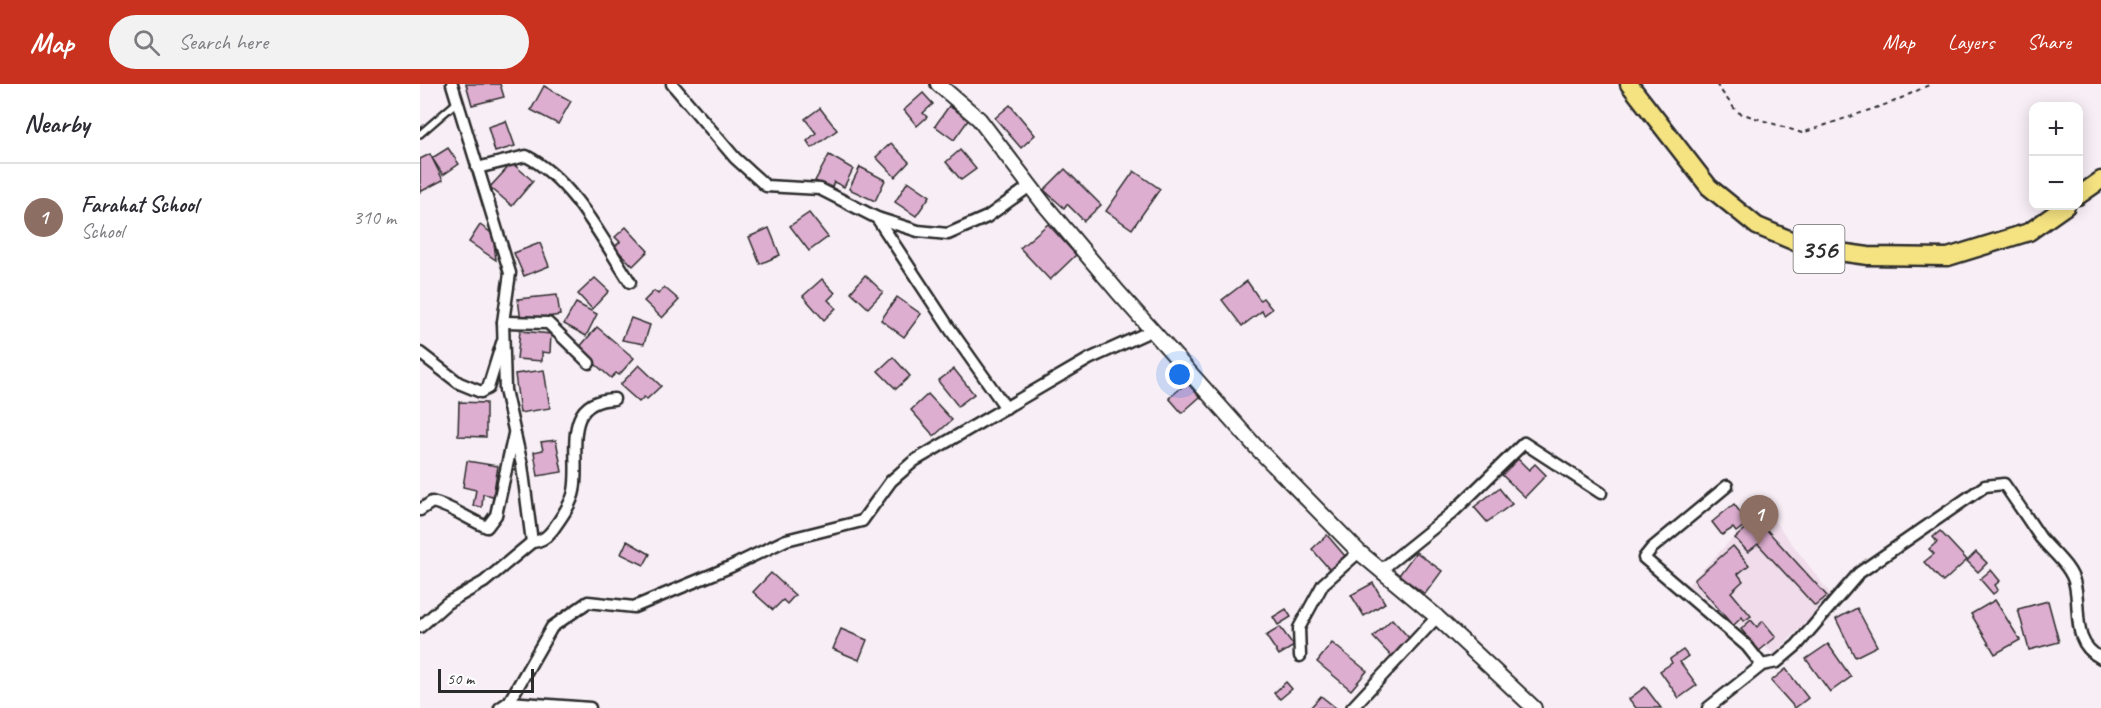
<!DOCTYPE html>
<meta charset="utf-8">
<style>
:root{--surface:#fff;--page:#f2f2f3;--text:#2b2b33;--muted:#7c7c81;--line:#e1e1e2;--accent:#c8321e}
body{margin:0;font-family:Caveat,sans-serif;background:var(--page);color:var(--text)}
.controls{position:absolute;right:18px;top:18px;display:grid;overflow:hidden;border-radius:12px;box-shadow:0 3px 15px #0003}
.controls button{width:54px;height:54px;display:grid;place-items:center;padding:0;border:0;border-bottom:2px solid var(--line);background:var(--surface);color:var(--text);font:30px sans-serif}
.scale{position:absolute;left:18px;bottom:15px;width:96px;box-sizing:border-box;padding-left:6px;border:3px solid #2b2b2b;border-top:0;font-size:16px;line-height:21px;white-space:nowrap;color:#2b2b2b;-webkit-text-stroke:4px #fff;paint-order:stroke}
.you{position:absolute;left:760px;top:291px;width:21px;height:21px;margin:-15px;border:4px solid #fff;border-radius:50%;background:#1a73e8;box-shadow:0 0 0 9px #1a73e833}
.badge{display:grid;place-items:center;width:39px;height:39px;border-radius:50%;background:var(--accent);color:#fff;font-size:20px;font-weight:700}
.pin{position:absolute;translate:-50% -50px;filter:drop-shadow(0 2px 3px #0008)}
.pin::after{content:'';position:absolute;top:32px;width:21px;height:18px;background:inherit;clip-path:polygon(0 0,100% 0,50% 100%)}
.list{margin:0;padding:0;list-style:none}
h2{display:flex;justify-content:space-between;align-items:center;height:78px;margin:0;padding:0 24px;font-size:26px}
h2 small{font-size:20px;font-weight:400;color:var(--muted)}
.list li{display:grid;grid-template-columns:39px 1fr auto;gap:18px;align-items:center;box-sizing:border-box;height:108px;padding:0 24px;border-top:2px solid var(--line)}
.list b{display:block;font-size:22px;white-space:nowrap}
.list p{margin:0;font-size:20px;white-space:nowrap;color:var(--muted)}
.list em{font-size:20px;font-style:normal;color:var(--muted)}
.icon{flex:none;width:33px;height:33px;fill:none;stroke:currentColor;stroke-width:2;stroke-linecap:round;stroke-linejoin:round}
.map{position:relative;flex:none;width:1681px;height:624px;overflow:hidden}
header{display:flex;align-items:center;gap:36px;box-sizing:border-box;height:84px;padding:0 30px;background:var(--accent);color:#fff}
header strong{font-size:28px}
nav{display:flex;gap:33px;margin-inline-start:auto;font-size:21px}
.search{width:420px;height:54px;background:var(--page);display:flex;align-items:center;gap:15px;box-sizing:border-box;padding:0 21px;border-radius:33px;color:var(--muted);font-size:22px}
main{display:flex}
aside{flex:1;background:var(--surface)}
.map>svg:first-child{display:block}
.built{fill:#f0dceb}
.building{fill:#ddaed0;stroke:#2b2b2b;stroke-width:1.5}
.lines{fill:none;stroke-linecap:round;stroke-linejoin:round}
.service-casing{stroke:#2b2b2b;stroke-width:10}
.minor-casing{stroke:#2b2b2b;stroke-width:15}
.tertiary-casing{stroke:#2b2b2b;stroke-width:18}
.primary-casing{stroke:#2b2b2b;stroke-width:21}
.path{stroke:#2b2b2b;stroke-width:2;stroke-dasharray:4.5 4.5;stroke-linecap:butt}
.service{stroke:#fff;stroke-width:5}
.minor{stroke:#fff;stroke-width:10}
.tertiary{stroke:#fff;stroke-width:14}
.primary{stroke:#f5e382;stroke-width:16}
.labels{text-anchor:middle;stroke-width:5;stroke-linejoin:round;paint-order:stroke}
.shield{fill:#fff;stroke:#6b6b6b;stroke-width:1.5}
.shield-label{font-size:27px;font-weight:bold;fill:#2b2b2b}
</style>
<header>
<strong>Map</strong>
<div class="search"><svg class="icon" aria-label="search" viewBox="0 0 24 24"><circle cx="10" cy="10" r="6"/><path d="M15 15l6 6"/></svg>Search here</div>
<nav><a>Map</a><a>Layers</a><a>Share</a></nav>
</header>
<main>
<aside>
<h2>Nearby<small></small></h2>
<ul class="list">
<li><span class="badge" style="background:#8d6e63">1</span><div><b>Farahat School</b><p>School</p></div><em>310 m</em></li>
</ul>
</aside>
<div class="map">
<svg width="1681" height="624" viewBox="0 0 1681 624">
<rect width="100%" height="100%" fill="#f8eff6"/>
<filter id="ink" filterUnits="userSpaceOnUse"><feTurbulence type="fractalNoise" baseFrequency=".0167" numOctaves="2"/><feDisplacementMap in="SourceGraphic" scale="12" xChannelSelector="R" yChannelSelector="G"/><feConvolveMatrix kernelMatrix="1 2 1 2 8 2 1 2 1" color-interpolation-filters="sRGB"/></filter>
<g filter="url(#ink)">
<polygon class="built" points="1343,422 1413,513 1354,570 1268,501"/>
<g class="building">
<polygon points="46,0 80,0 84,13 52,21"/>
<polygon points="124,2 151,17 138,40 111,26"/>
<polygon points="503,9 513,20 503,29 507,33 497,42 484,26"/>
<polygon points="590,21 615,51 601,64 575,34"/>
<polygon points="529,22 549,35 534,56 515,42"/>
<polygon points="400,24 417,46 392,64 387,57 396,49 385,35"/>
<polygon points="86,37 95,62 75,68 68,43"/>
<polygon points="471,59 489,78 475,93 456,73"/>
<polygon points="28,64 39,80 23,91 12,74"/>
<polygon points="540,66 556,85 541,96 526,78"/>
<polygon points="10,70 23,96 0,108 0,75"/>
<polygon points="409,71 433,85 424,103 414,98 411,105 395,97"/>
<polygon points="92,79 113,97 92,122 70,103"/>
<polygon points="440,83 465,96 455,117 429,105"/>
<polygon points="645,85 681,121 664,137 647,120 644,124 624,106"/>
<polygon points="714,87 740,105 712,145 686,127"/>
<polygon points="488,97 510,112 496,132 475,118"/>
<polygon points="389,129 408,153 389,167 370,142"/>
<polygon points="628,140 656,171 630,196 600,164"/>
<polygon points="60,141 73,150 76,176 49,158"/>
<polygon points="206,143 228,167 213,182 194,163 200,158 195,153"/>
<polygon points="349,144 360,171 340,180 329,153"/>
<polygon points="120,159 129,182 104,192 94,169"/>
<polygon points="445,191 463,208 448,224 431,208"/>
<polygon points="175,194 189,207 172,225 158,210"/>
<polygon points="402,195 415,209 408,216 416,224 404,236 383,212"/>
<polygon points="827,197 840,216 843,214 852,225 844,231 842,227 822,242 802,216"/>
<polygon points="244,203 259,216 242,234 224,217 234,207 238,210"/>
<polygon points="137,211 140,231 101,237 98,215"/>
<polygon points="477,213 501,230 484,253 461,236"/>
<polygon points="156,219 177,230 166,252 144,240"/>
<polygon points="211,234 230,241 224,260 202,256"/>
<polygon points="177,243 214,274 199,291 196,289 191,294 158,265"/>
<polygon points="100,247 131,250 130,269 122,268 122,277 97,275"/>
<polygon points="473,273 490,292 476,305 458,287"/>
<polygon points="219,281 241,302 227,315 224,313 219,318 200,301"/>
<polygon points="534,285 554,310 538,322 518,297"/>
<polygon points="124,286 130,324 100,329 95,290"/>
<polygon points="767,299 780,313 762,329 749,314"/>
<polygon points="508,310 532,336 514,352 491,326"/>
<polygon points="39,318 66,319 66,353 38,352"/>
<polygon points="136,356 142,388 118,392 114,368 123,366 121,358"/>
<polygon points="1098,375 1109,386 1115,380 1126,391 1105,413 1082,391"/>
<polygon points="47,377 78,382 73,412 63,410 62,423 53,422 56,406 43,403"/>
<polygon points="1079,404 1092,420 1067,438 1054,423"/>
<polygon points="1314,420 1328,439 1316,448 1313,444 1302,451 1292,438"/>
<polygon points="1337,435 1407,512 1395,522 1338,460 1328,468 1315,454"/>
<polygon points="1520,447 1547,476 1523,498 1504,478 1514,470 1509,465 1517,458 1513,453"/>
<polygon points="907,451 925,472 910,486 892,465"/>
<polygon points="207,457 230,470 224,481 201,470"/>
<polygon points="1313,462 1329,481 1318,490 1323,497 1311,508 1331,532 1324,537 1322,533 1313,542 1274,496"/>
<polygon points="996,468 1022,487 1005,510 979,491"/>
<polygon points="1556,468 1567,479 1558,488 1547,477"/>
<polygon points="1571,486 1580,497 1575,501 1578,506 1573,510 1560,495"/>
<polygon points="351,489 375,511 367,520 363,516 353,526 333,508"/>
<polygon points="953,499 965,519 944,532 931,511"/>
<polygon points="1575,516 1600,556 1575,570 1551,530"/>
<polygon points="1628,517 1639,558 1609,566 1598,525"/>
<polygon points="1437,524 1457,562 1435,573 1416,535"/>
<polygon points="866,525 871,533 858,541 853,533"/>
<polygon points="972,535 990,555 972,573 953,553"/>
<polygon points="1331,536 1337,543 1343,537 1356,553 1339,567 1321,545"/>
<polygon points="860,543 874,562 859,571 846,552"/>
<polygon points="421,545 447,556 439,576 413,565"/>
<polygon points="912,559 947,587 931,606 897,578"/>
<polygon points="1408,560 1431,593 1410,608 1386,575"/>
<polygon points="1263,566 1268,572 1260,578 1277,601 1259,614 1240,587 1252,579 1250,575"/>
<polygon points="1366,585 1388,614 1375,624 1351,597"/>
<polygon points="866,598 872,605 860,615 854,609"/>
<polygon points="1225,603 1241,624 1216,624 1209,615"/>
<polygon points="901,612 916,624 890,624"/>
</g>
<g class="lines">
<defs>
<polyline id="service" points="0,50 37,18"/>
<g id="minor">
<polyline points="252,0 315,74 346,102 400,105 457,134 498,147 528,150 567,133 610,102"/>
<path d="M57 84 106 72C153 96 182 155 210 198"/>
<polyline points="457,134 530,245 586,324"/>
<polyline points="83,238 128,239 169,279"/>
<polyline points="0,269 39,299 61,308 68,304 82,259"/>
<polyline points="1307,402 1232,464 1224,474 1327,562 1342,581"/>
<path d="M0 426 12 418C31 422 49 436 67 443L76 431 94 350"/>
<path d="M112 458C123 457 128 452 134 444 141 434 152 419 154 407 161 372 139 317 194 315"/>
<polyline points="961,486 1032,429 1104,359 1181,409"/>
<polyline points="0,543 27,519 64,498 112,458 102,381 85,306 83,238 90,189 32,0"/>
<polyline points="880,572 879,544 903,500 939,468"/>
<polyline points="89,618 170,624"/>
<polyline points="80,624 89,618 132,543 168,518 214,523 310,483 366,456 442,437 471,397 494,377 669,275 731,247"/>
<polyline points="932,624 1017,533"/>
<path d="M1288 624 1342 581 1357 578 1377 561 1439 489 1565 402 1584 400C1596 417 1608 435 1620 453 1631 467 1652 483 1655 501 1661 528 1651 559 1681 574"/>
</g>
<polyline id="tertiary" points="518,0 559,35 624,120 698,208 837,364 939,468 1017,533 1114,624"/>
<g id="primary">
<polyline points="1209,0 1289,103 1337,142 1390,164 1448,172 1528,173 1609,148 1646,122"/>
<polyline points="1658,112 1681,96"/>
</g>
</defs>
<use href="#service" class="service-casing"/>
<use href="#minor" class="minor-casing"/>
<use href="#tertiary" class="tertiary-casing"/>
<use href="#primary" class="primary-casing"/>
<polyline class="path" points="1296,0 1317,28 1382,49 1473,18 1511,0"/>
<use href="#service" class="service"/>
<use href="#minor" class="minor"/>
<use href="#tertiary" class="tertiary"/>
<use href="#primary" class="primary"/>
</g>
</g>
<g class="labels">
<rect class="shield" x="1373.5" y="141" width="51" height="48" rx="4.5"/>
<g class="shield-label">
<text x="1399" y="174">356</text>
</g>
</g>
</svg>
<div class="controls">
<button>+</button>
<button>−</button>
</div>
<div class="scale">50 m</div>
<div class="you"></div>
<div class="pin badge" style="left:1339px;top:461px;background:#8d6e63">1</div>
</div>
</main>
